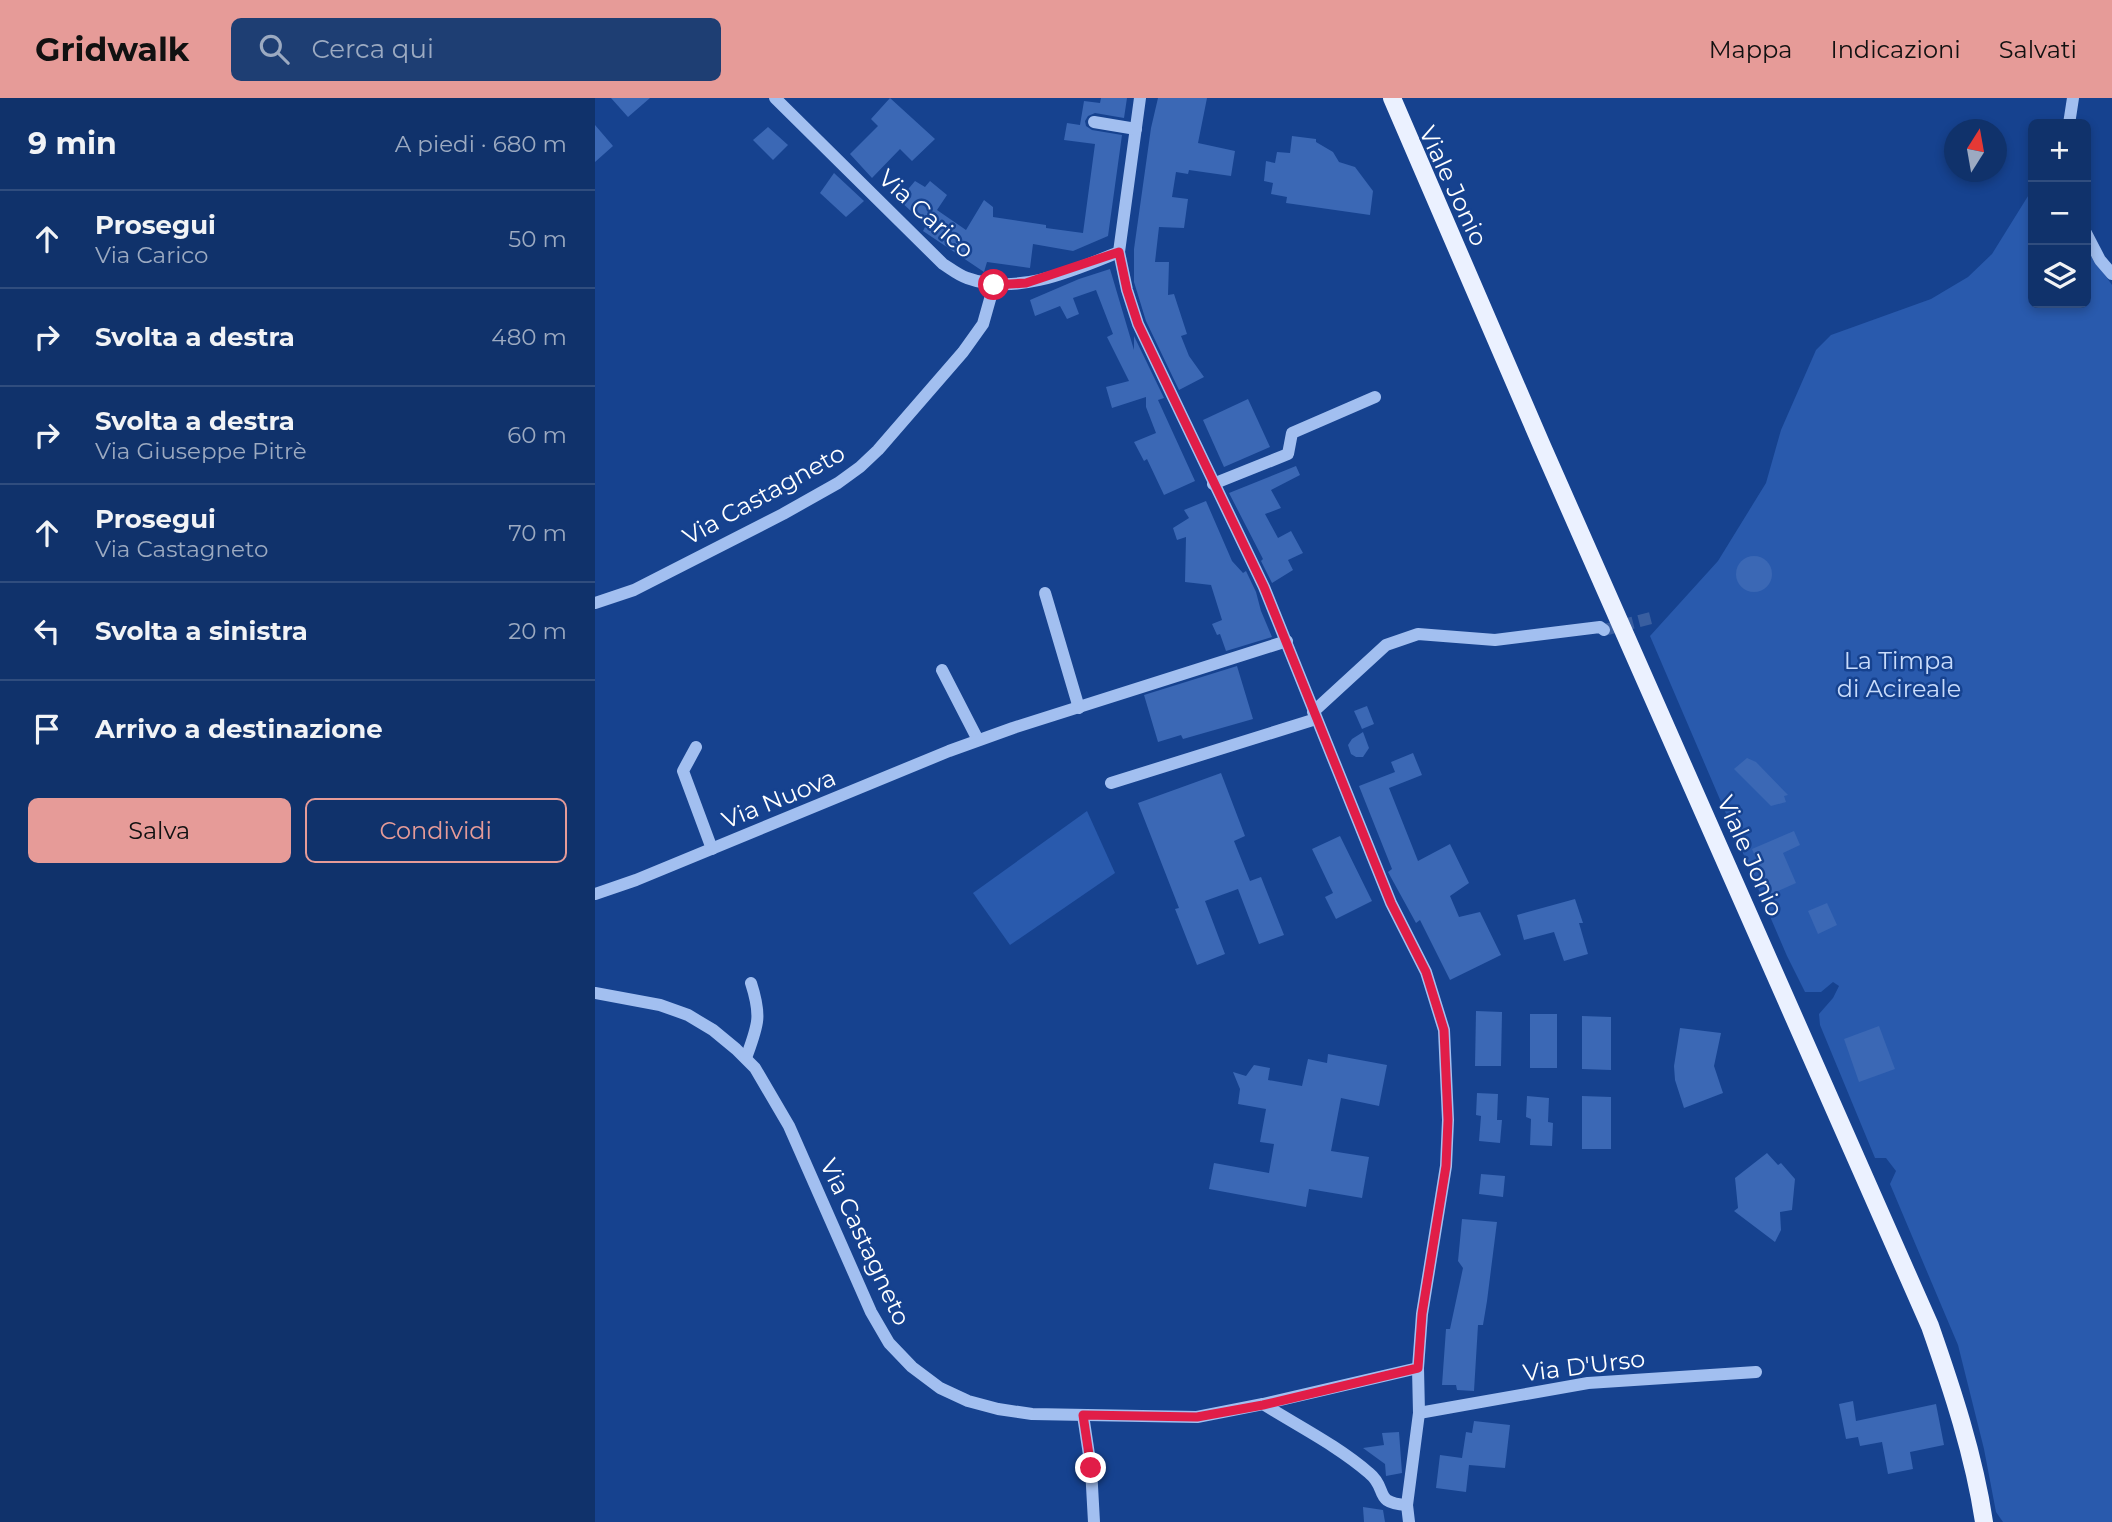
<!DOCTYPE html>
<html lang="it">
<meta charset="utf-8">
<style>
:root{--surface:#10326b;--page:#1e3e73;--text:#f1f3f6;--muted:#9caac1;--line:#304d7e;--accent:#e69b98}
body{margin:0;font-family:Montserrat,sans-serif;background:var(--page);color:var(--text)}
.controls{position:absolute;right:21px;top:21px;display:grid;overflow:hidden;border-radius:10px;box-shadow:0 4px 10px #0003}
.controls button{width:63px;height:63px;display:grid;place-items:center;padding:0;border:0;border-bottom:2px solid var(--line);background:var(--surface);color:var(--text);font:35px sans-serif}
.compass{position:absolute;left:1349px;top:21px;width:63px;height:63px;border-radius:50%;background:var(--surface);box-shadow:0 4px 10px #0003;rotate:11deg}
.stop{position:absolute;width:21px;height:21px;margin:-16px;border:5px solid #e11d48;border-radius:50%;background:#fff}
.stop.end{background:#e11d48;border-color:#fff;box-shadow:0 2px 7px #0008}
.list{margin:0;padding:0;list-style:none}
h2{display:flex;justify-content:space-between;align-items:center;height:91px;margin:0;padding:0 28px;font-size:30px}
h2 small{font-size:23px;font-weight:400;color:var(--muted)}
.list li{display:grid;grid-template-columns:46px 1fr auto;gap:21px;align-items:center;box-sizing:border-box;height:98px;padding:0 28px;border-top:2px solid var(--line)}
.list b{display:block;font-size:26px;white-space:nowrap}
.list p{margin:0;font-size:23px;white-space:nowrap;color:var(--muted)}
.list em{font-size:23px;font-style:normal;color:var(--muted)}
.actions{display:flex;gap:14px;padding:21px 28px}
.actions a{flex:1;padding:16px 0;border:2px solid var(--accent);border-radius:10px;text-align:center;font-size:24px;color:var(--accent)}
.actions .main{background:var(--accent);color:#111}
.icon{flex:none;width:38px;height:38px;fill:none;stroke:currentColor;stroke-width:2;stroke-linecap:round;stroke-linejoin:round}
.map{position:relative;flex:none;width:1517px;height:1424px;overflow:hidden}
header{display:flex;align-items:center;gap:42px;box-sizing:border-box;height:98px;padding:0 35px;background:var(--accent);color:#111}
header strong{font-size:33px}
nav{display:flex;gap:38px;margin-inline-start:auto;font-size:24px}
.search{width:490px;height:63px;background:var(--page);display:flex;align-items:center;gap:18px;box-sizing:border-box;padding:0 24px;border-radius:10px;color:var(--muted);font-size:26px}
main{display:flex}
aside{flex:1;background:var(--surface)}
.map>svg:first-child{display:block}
.green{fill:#295aad}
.building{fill:#3b68b5}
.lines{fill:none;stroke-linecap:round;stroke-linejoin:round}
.minor-tunnel{stroke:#395ea0;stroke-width:12;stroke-dasharray:12 6;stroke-linecap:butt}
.minor{stroke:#a2bff0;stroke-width:12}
.major{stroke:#ebf1ff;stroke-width:18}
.route{stroke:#e11d48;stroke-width:9}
.labels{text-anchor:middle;stroke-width:5;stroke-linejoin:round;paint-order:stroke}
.street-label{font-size:24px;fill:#fff;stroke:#16428f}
.park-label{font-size:24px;fill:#c9dcfb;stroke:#16428f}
</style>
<header>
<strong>Gridwalk</strong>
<div class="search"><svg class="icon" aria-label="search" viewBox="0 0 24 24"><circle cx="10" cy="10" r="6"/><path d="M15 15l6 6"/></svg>Cerca qui</div>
<nav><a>Mappa</a><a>Indicazioni</a><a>Salvati</a></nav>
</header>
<main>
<aside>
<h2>9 min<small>A piedi · 680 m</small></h2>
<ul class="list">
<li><svg class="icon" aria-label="ahead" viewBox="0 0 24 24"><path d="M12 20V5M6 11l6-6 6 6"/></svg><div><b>Prosegui</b><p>Via Carico</p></div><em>50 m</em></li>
<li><svg class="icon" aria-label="right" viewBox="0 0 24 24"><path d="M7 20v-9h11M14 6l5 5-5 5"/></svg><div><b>Svolta a destra</b></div><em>480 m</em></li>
<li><svg class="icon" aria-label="right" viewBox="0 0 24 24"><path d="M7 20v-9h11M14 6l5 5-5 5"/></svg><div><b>Svolta a destra</b><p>Via Giuseppe Pitrè</p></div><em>60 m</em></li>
<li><svg class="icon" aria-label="ahead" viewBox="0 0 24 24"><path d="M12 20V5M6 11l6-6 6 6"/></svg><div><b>Prosegui</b><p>Via Castagneto</p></div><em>70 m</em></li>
<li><svg class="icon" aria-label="left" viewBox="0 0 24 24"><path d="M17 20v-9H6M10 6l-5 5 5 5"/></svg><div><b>Svolta a sinistra</b></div><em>20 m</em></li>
<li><svg class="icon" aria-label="arrive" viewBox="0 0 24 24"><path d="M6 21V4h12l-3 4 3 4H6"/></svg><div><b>Arrivo a destinazione</b></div></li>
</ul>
<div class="actions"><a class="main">Salva</a><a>Condividi</a></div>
</aside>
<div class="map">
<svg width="1517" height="1424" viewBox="0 0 1517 1424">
<rect width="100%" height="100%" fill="#16428f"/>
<g class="green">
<polygon points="1438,90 1438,205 1491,205 1491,150 1517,187 1517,1424 1408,1424 1401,1414 1389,1351 1363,1247 1295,1086 1301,1073 1291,1060 1280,1060 1225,927 1224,916 1238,900 1244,888 1238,884 1226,894 1210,894 1192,858 1055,538 1123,463 1171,385 1186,332 1221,252 1236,237 1336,201 1373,179 1397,156"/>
<polygon points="492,713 520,775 415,847 378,795"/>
</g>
<g class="building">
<polygon points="16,0 55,0 33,19"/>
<polygon points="295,0 340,41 317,63 305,51 277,80 255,56 283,28 276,21"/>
<polygon points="506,0 532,0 529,20 500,15 493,18 490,23 491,28 497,32 527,37 513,138 478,153 438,146 435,170 392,164 389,174 328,133 331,127 304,102 320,83 330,89 335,83 352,97 342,112 371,132 389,102 398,109 398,119 451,127 451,130 488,135 500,46 469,42 472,25 485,27 489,3 505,5"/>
<polygon points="563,0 612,0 603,45 640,53 636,78 594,72 593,76 581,74 577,99 593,101 589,130 564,129 560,164 574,164 573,197 579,196 592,236 586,238 594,258 609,279 584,292 551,223 539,184 539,151 556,30"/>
<polygon points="0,27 18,48 0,64"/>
<polygon points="173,29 193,47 178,62 158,42"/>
<polygon points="697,38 721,41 721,44 738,54 744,64 760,69 778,93 775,117 691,105 692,99 676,96 678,85 669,83 671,63 680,65 682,54 695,55"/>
<polygon points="239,75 269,103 251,119 225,95"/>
<polygon points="515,171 539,252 539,238 569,300 563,302 600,383 569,397 552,361 549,363 539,344 561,335 551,309 551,299 517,310 511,289 534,283 512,239 518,236 501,192 478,200 484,216 472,221 465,208 440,218 435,202 484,181"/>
<polygon points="653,301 675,349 629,369 608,322"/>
<polygon points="701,368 705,377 676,392 686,410 670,416 683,440 696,433 708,455 693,462 698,472 677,485 666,463 668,461 634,395"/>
<polygon points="611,403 637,463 648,475 651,473 661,494 666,513 677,539 631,553 625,536 622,537 617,526 627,522 616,487 590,484 591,439 582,442 578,430 594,420 589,412"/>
<circle cx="1159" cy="476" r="18"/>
<polygon points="642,568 658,621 588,641 586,637 563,644 549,597"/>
<polygon points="772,608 779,626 767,631 759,613"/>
<polygon points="768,634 774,650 768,659 761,659 756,656 753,647 757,641"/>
<polygon points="818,655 827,677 794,690 823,763 855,746 874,785 855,798 864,819 885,814 906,857 855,882 825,822 821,825 793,774 797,771 764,688 800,674 796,664"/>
<polygon points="1152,660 1161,664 1193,697 1189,698 1191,704 1176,708 1139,671"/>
<polygon points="626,675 650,738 639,743 655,783 666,779 689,837 664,846 643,791 610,803 630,856 602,867 580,811 584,810 543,705"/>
<polygon points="1199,733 1205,747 1188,755 1201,785 1176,796 1157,751"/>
<polygon points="745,738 777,803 741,821 730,799 738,795 717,751"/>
<polygon points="980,801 988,825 984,825 993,856 969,863 959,834 929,842 922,817"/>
<polygon points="1232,805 1242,827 1223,836 1213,813"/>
<polygon points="881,913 907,914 906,968 880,968"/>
<rect x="935" y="916" width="27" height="54"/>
<polygon points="987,918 1016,919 1016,972 987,971"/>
<polygon points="1284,928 1300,971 1264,984 1249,941"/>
<polygon points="1085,930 1126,935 1119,968 1128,995 1089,1010 1080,982 1079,968"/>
<polygon points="733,956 792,967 784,1008 746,1000 736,1053 774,1059 767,1100 714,1091 711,1109 614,1091 619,1065 674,1075 679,1046 665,1044 671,1011 643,1006 645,991 638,974 651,978 659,967 675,970 673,982 707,988 713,961 732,965"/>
<polygon points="882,995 903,996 902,1022 907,1022 905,1045 884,1043 886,1018 881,1017"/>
<polygon points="932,998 954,1000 953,1024 958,1025 957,1048 935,1047 936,1021 931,1019"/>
<polygon points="987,998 1016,999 1016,1051 987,1051"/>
<polygon points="1172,1055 1183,1067 1186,1065 1200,1081 1197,1112 1185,1114 1186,1132 1180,1144 1139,1113 1143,1110 1140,1080"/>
<polygon points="886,1076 910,1078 908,1099 884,1096"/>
<polygon points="867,1121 902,1124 892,1203 888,1227 883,1227 879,1293 862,1292 861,1287 847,1287 851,1231 855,1231 868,1170 863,1163"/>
<polygon points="1258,1303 1261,1323 1341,1306 1349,1347 1315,1354 1318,1371 1293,1376 1287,1344 1265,1348 1263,1339 1251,1341 1244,1306"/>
<polygon points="879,1323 915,1327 910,1370 874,1367 871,1394 841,1390 845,1357 867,1360 871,1334 877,1335"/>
<polygon points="804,1334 807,1375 791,1378 790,1366 768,1350 789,1347 787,1335"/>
<polygon points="768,1409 788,1412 790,1424 769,1424"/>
</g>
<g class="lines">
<polyline class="minor-tunnel" points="1009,532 1056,520"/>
<g class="minor">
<path d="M180 0 348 166C356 171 363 177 372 180 422 198 477 173 524 154"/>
<polyline points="545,0 524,154 532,192 543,226 669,489 796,805 831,874 849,932 853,1022 851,1068 827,1216 823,1270 824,1315 812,1407 814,1424"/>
<polyline points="499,24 541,31"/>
<polyline points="1474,26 1478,0"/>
<polyline points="1491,135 1505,162 1517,176"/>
<polyline points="618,386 693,356 697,335 780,299"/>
<polyline points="450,495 484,610"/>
<polyline points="0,505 39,492 188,416 243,385 265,369 283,352 368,254 388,226 399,187"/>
<polyline points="347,572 383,642"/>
<polyline points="718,614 791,547 823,536 900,542 1005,529 1009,532"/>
<polyline points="101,649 88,673 117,751"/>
<polyline points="516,685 721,621"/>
<polyline points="0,796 41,782 354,653 418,630 692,543"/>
<polyline points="0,895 65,907 93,917 118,932 141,951 160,970 194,1028 276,1214 294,1245 317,1269 345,1290 373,1303 403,1311 437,1316 602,1319 668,1306 823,1270"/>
<path d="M151 960C163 927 167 919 156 885"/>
<path d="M668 1306C703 1328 743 1348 774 1375 794 1391 777 1405 812 1407"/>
<polyline points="824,1315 993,1285 1161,1274"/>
<polyline points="488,1317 496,1370 499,1424"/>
</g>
<path class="major" d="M797 0 947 348 1335 1228C1357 1291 1379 1357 1389 1424"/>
</g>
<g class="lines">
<polyline class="route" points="399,187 431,185 524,154 532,192 543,226 669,489 796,805 831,874 849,932 853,1022 851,1068 827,1216 823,1270 668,1307 602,1319 488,1317 496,1370"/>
</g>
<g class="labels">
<g class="street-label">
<text transform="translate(858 88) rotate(65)" y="8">Viale Jonio</text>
<text transform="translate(331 116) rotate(42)" y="8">Via Carico</text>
<text transform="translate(169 397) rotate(-29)" y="8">Via Castagneto</text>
<text transform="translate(184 701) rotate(-22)" y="8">Via Nuova</text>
<text transform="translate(1155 758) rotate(66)" y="8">Viale Jonio</text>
<text transform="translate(270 1144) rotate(65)" y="8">Via Castagneto</text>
<text transform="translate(989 1268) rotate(-7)" y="8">Via D'Urso</text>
</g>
<g class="park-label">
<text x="1304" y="571">La Timpa<tspan x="1304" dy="28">di Acireale</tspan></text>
</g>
</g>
</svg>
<div class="controls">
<button>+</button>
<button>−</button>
<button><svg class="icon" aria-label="layers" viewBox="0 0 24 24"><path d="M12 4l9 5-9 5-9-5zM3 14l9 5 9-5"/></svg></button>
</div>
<svg class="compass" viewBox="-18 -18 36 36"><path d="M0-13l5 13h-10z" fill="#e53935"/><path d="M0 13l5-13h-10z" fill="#9caac1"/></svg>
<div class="stop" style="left:399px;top:187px"></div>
<div class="stop end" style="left:496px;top:1370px"></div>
</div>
</main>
